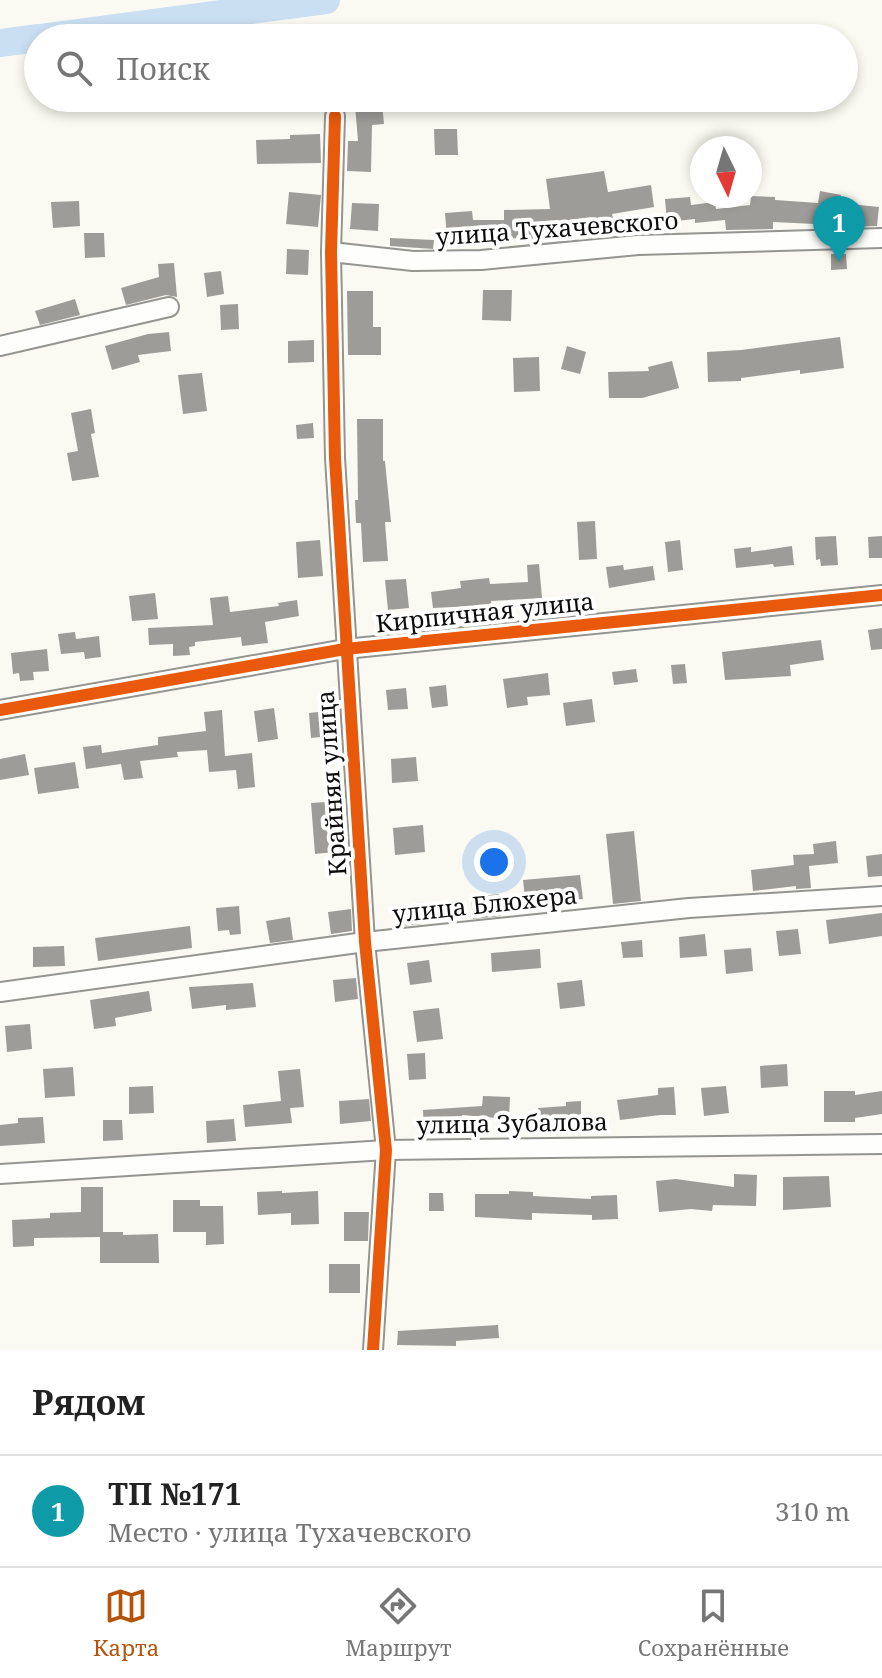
<!DOCTYPE html>
<html lang="ru">
<meta charset="utf-8">
<style>
:root{--surface:#fff;--page:#f6f6f6;--text:#222;--muted:#767676;--line:#e0e0e0;--accent:#b45309}
body{margin:0;font-family:"Noto Serif",serif;background:var(--page);color:var(--text)}
.compass{position:absolute;left:690px;top:136px;width:72px;height:72px;border-radius:50%;background:var(--surface);box-shadow:0 4px 12px #0003;rotate:175deg}
.you{position:absolute;left:494px;top:862px;width:28px;height:28px;margin:-20px;border:6px solid #fff;border-radius:50%;background:#1a73e8;box-shadow:0 0 0 12px #1a73e833}
.badge{display:grid;place-items:center;width:52px;height:52px;border-radius:50%;background:var(--accent);color:#fff;font-size:26px;font-weight:700}
.pin{position:absolute;translate:-50% -66px;filter:drop-shadow(0 2px 4px #0008)}
.pin::after{content:'';position:absolute;top:42px;width:28px;height:24px;background:inherit;clip-path:polygon(0 0,100% 0,50% 100%)}
.list{margin:0;padding:0;list-style:none}
h2{display:flex;justify-content:space-between;align-items:center;height:104px;margin:0;padding:0 32px;font-size:34px}
h2 small{font-size:26px;font-weight:400;color:var(--muted)}
.list li{display:grid;grid-template-columns:52px 1fr auto;gap:24px;align-items:center;box-sizing:border-box;height:112px;padding:0 32px;border-top:2px solid var(--line)}
.list b{display:block;font-size:30px;white-space:nowrap}
.list p{margin:0;font-size:26px;white-space:nowrap;color:var(--muted)}
.list em{font-size:26px;font-style:normal;color:var(--muted)}
.icon{flex:none;width:44px;height:44px;fill:none;stroke:currentColor;stroke-width:2;stroke-linecap:round;stroke-linejoin:round}
.map{position:relative;flex:none;width:882px;height:1350px;overflow:hidden}
.search{position:absolute;background:var(--surface);box-shadow:0 4px 12px #0003;left:24px;right:24px;top:24px;height:88px;display:flex;align-items:center;gap:20px;box-sizing:border-box;padding:0 28px;border-radius:44px;color:var(--muted);font-size:30px}
.sheet{height:216px;background:var(--surface)}
nav{display:flex;justify-content:space-around;align-items:center;box-sizing:border-box;height:112px;border-top:2px solid var(--line);background:var(--surface);font-size:22px;color:var(--muted)}
nav a{display:grid;justify-items:center;gap:4px}
nav .on{color:var(--accent)}
.map>svg:first-child{display:block}
.lines{fill:none;stroke-linecap:round;stroke-linejoin:round}
.river{stroke:#cbdff2;stroke-width:28}
.building{fill:#9e9c98}
.minor-casing{stroke:#949490;stroke-width:22}
.minor{stroke:#fefefd;stroke-width:18}
.cycleway-casing{stroke:#fff;stroke-width:17}
.cycleway{stroke:#e8590c;stroke-width:12}
.labels{text-anchor:middle;stroke-width:8;stroke-linejoin:round;paint-order:stroke}
.street-label{font-size:24px;fill:#0d0d0d;stroke:#fff}
</style>
<div class="map">
<svg width="882" height="1350" viewBox="0 0 882 1350">
<rect width="100%" height="100%" fill="#fafaf2"/>
<g class="lines">
<g class="river">
<polyline points="41,38 326,0"/>
<polyline points="0,43 38,38"/>
</g>
</g>
<g class="building">
<polygon points="382,103 384,124 372,125 371,172 347,171 348,141 358,141 355,105"/>
<polygon points="434,129 457,129 458,155 435,155"/>
<polygon points="320,134 321,163 257,164 256,140 290,139 290,135"/>
<polygon points="604,171 608,192 651,185 654,207 612,214 613,218 592,222 591,217 536,226 536,239 485,237 447,239 445,213 472,211 473,220 504,220 504,210 550,209 546,179"/>
<polygon points="820,191 841,195 839,203 879,207 877,226 814,228 815,224 773,222 773,229 726,230 725,220 695,223 695,219 667,222 665,199 690,197 691,205 715,202 716,209 750,205 751,196 775,197 775,200 818,203"/>
<polygon points="289,192 321,195 318,227 286,224"/>
<polygon points="79,201 80,226 53,228 51,202"/>
<polygon points="352,203 379,204 378,231 350,229"/>
<polygon points="84,233 104,233 105,257 85,258"/>
<polygon points="390,238 434,240 433,249 390,246"/>
<polygon points="287,249 309,250 308,275 286,274"/>
<polygon points="831,254 846,254 847,269 831,270"/>
<polygon points="174,263 177,297 166,295 126,305 121,288 159,277 158,264"/>
<polygon points="221,271 224,294 207,297 204,273"/>
<polygon points="483,290 512,290 511,321 482,320"/>
<polygon points="347,291 373,291 373,327 381,327 381,355 348,355"/>
<polygon points="75,299 80,315 40,325 35,311"/>
<polygon points="238,304 239,329 221,330 220,305"/>
<polygon points="169,332 171,351 138,355 140,362 112,370 105,346 148,334"/>
<polygon points="840,337 844,368 800,374 800,370 741,378 741,381 708,382 707,352 741,350"/>
<polygon points="314,340 314,362 288,363 288,341"/>
<polygon points="567,346 586,352 580,374 561,369"/>
<polygon points="539,357 540,391 514,392 513,358"/>
<polygon points="672,361 679,388 642,398 609,398 608,372 649,371 648,367"/>
<polygon points="202,373 207,411 183,414 178,375"/>
<polygon points="91,409 95,433 91,434 99,477 72,481 67,453 78,451 71,413"/>
<polygon points="357,419 383,419 383,461 385,461 391,522 385,522 388,561 363,562 361,523 356,523 355,500 358,500"/>
<polygon points="313,423 314,438 297,439 296,425"/>
<polygon points="595,521 597,559 579,560 577,522"/>
<polygon points="836,536 838,565 821,566 820,559 816,560 815,537"/>
<polygon points="882,536 882,558 869,558 868,537"/>
<polygon points="320,540 323,576 298,578 296,542"/>
<polygon points="680,540 683,570 668,572 665,542"/>
<polygon points="792,546 794,565 774,567 773,564 736,568 734,549 751,547 751,552"/>
<polygon points="539,564 542,598 491,601 492,605 433,608 431,592 461,588 460,581 489,578 490,584 528,582 527,565"/>
<polygon points="623,565 624,570 653,566 655,580 609,588 606,567"/>
<polygon points="406,579 409,608 388,610 385,580"/>
<polygon points="155,593 158,619 132,621 129,596"/>
<polygon points="228,596 230,612 279,606 278,603 297,600 299,616 265,622 268,643 242,646 241,637 195,642 195,646 189,647 190,655 173,656 173,644 149,645 148,628 213,625 210,598"/>
<polygon points="882,628 882,649 871,650 868,630"/>
<polygon points="75,632 76,639 99,636 101,657 85,659 84,652 61,654 58,634"/>
<polygon points="821,640 824,660 790,665 791,676 725,680 722,652"/>
<polygon points="47,649 49,671 33,672 34,680 20,681 19,673 13,674 11,653"/>
<polygon points="685,664 687,683 673,684 671,665"/>
<polygon points="636,669 638,682 614,685 612,672"/>
<polygon points="548,673 550,695 527,697 528,705 507,708 503,679"/>
<polygon points="446,685 448,706 432,708 429,687"/>
<polygon points="406,688 408,709 388,710 386,690"/>
<polygon points="592,699 595,722 566,726 563,703"/>
<polygon points="274,708 278,739 258,742 254,711"/>
<polygon points="222,710 225,756 252,753 255,787 238,789 236,770 209,772 207,750 177,752 178,757 140,761 143,778 124,780 121,764 86,769 83,747 101,745 102,753 158,745 158,737 206,731 204,712"/>
<polygon points="337,710 340,735 311,738 309,713"/>
<polygon points="25,754 29,775 0,780 0,759"/>
<polygon points="416,757 418,781 392,783 391,759"/>
<polygon points="75,762 79,788 38,794 34,768"/>
<polygon points="340,801 344,851 315,854 311,803"/>
<polygon points="423,825 425,852 395,855 393,828"/>
<polygon points="634,831 641,901 613,904 606,834"/>
<polygon points="836,841 838,863 809,866 811,888 796,889 796,886 753,891 751,870 794,865 793,855 814,854 813,844"/>
<polygon points="882,854 882,876 868,877 866,856"/>
<polygon points="580,875 583,899 526,906 523,880"/>
<polygon points="499,894 501,916 473,919 471,897"/>
<polygon points="239,906 241,934 230,935 229,930 218,931 216,908"/>
<polygon points="351,909 352,931 331,934 328,912"/>
<polygon points="420,910 422,924 400,926 398,912"/>
<polygon points="882,913 882,936 829,944 826,920"/>
<polygon points="290,917 293,940 270,943 266,921"/>
<polygon points="190,926 192,948 98,961 95,938"/>
<polygon points="798,929 801,954 779,956 776,931"/>
<polygon points="705,934 707,956 680,958 679,937"/>
<polygon points="642,940 643,957 623,958 621,942"/>
<polygon points="64,946 65,966 33,967 33,947"/>
<polygon points="751,948 753,971 726,974 724,950"/>
<polygon points="540,949 541,968 492,972 491,953"/>
<polygon points="429,960 432,982 410,985 407,963"/>
<polygon points="356,978 358,999 335,1002 333,980"/>
<polygon points="582,980 585,1006 560,1009 557,983"/>
<polygon points="253,983 256,1007 226,1010 226,1005 192,1009 189,987"/>
<polygon points="149,991 152,1011 115,1018 116,1026 94,1029 90,1000"/>
<polygon points="439,1008 443,1039 417,1042 413,1011"/>
<polygon points="30,1024 32,1049 7,1052 5,1026"/>
<polygon points="425,1053 426,1079 409,1080 407,1054"/>
<polygon points="787,1064 788,1086 761,1088 760,1066"/>
<polygon points="73,1067 75,1096 45,1098 43,1069"/>
<polygon points="300,1069 304,1107 290,1108 292,1123 245,1127 243,1105 281,1101 278,1071"/>
<polygon points="153,1086 154,1113 129,1114 129,1087"/>
<polygon points="726,1086 729,1113 704,1116 701,1088"/>
<polygon points="674,1087 676,1115 660,1115 620,1120 617,1100 658,1095 658,1088"/>
<polygon points="824,1091 855,1091 855,1095 882,1091 882,1114 855,1118 855,1122 824,1122"/>
<polygon points="483,1096 510,1097 509,1119 462,1115 463,1128 424,1131 423,1110 482,1106"/>
<polygon points="369,1099 371,1121 340,1124 339,1101"/>
<polygon points="581,1101 581,1122 560,1123 560,1126 539,1128 538,1108 566,1106 566,1102"/>
<polygon points="43,1117 45,1143 0,1146 0,1125 18,1123 18,1118"/>
<polygon points="234,1119 236,1141 207,1143 206,1121"/>
<polygon points="103,1120 122,1120 123,1140 103,1141"/>
<polygon points="734,1174 757,1175 756,1206 713,1205 712,1211 691,1209 659,1212 656,1181 676,1179 734,1187"/>
<polygon points="829,1176 831,1207 783,1210 783,1177"/>
<polygon points="81,1187 103,1187 103,1232 123,1232 123,1235 158,1234 159,1263 100,1263 100,1237 34,1238 34,1246 13,1247 12,1220 50,1218 50,1213 81,1212"/>
<polygon points="282,1191 282,1193 318,1191 319,1224 291,1225 291,1213 258,1215 257,1192"/>
<polygon points="509,1191 533,1192 533,1196 591,1199 591,1196 617,1195 618,1219 592,1220 592,1215 532,1213 532,1220 475,1217 475,1194 509,1194"/>
<polygon points="429,1193 443,1193 444,1211 429,1211"/>
<polygon points="173,1200 200,1200 200,1206 223,1206 224,1244 206,1245 206,1232 173,1232"/>
<polygon points="344,1212 369,1212 368,1241 344,1241"/>
<rect x="329" y="1264" width="31" height="29"/>
<polygon points="498,1325 499,1338 456,1341 456,1346 397,1345 398,1331"/>
</g>
<g class="lines">
<defs>
<g id="minor">
<polyline points="335,116 331,252 335,458 365,942 386,1150 373,1350"/>
<polyline points="331,252 413,261 481,260 638,245 882,238"/>
<polyline points="0,346 169,307"/>
<polyline points="0,710 345,649 882,595"/>
<polyline points="0,992 365,942 689,908 882,896"/>
<polyline points="0,1174 386,1150 882,1144"/>
</g>
</defs>
<use href="#minor" class="minor-casing"/>
<use href="#minor" class="minor"/>
<defs>
<g id="cycleway">
<polyline points="335,116 331,252 335,458 365,942 386,1150 373,1350"/>
<polyline points="0,710 345,649 882,595"/>
</g>
</defs>
<use href="#cycleway" class="cycleway-casing"/>
<use href="#cycleway" class="cycleway"/>
</g>
<g class="labels">
<g class="street-label">
<text transform="translate(557 229) rotate(-4)" y="8">улица Тухачевского</text>
<text transform="translate(485 613) rotate(-6)" y="8">Кирпичная улица</text>
<text transform="translate(332 783) rotate(-94)" y="8">Крайняя улица</text>
<text transform="translate(485 905) rotate(-6)" y="8">улица Блюхера</text>
<text transform="translate(512 1124) rotate(-1)" y="8">улица Зубалова</text>
</g>
</g>
</svg>
<svg class="compass" viewBox="-18 -18 36 36"><path d="M0-13l5 13h-10z" fill="#e53935"/><path d="M0 13l5-13h-10z" fill="#767676"/></svg>
<div class="you"></div>
<div class="pin badge" style="left:839px;top:262px;background:#0f9aa8">1</div>
<div class="search"><svg class="icon" aria-label="search" viewBox="0 0 24 24"><circle cx="10" cy="10" r="6"/><path d="M15 15l6 6"/></svg>Поиск</div>
</div>
<section class="sheet">
<h2>Рядом<small></small></h2>
<ul class="list">
<li><span class="badge" style="background:#0f9aa8">1</span><div><b>ТП №171</b><p>Место · улица Тухачевского</p></div><em>310 m</em></li>
</ul>
</section>
<nav>
<a class="on"><svg class="icon" aria-label="map" viewBox="0 0 24 24"><path d="M3 6l6-2 6 2 6-2v14l-6 2-6-2-6 2zM9 4v14M15 6v14"/></svg>Карта</a>
<a><svg class="icon" aria-label="directions" viewBox="0 0 24 24"><path d="M12 3l9 9-9 9-9-9zM9 14v-3h6M13 9l2 2-2 2"/></svg>Маршрут</a>
<a><svg class="icon" aria-label="saved" viewBox="0 0 24 24"><path d="M7 4h10v16l-5-4-5 4z"/></svg>Сохранённые</a>
</nav>
